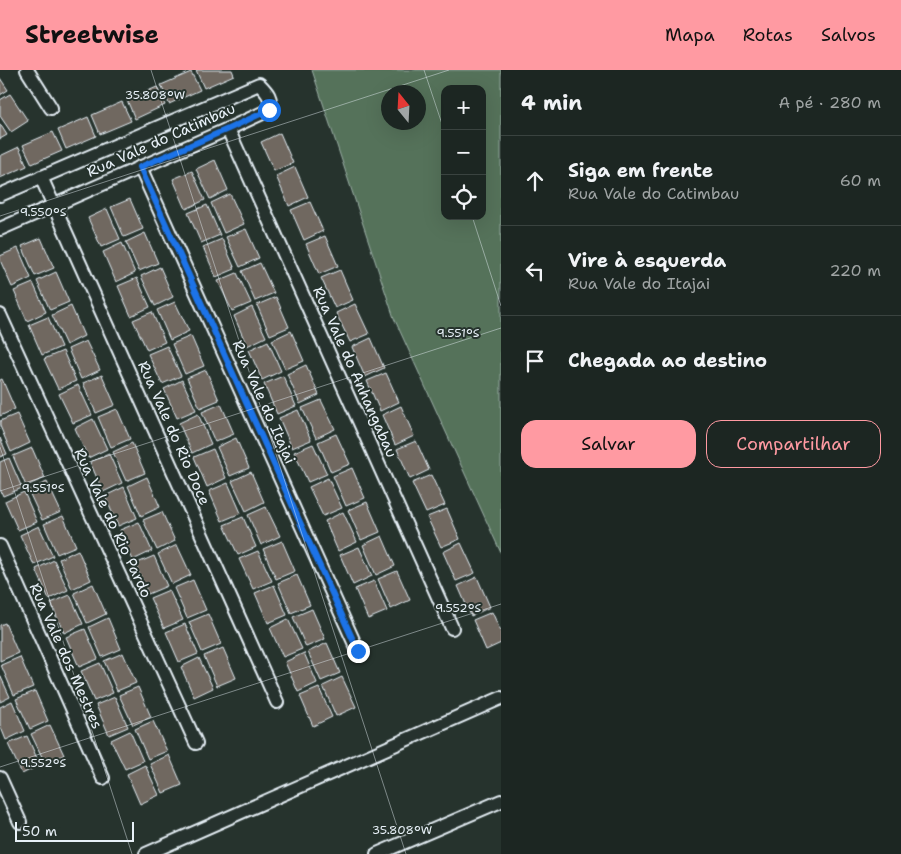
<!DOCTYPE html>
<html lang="pt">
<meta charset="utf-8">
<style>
:root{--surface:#1c2622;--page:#252e2a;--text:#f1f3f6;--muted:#a0a5a5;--line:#3a4340;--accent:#ff9aa2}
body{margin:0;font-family:"Shantell Sans",sans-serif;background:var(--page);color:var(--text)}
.controls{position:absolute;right:15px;top:15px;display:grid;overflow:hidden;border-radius:10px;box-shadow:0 5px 20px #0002}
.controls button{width:45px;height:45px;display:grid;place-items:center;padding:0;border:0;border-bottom:1px solid var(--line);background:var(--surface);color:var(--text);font:25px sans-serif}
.compass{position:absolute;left:381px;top:15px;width:45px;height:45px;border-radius:50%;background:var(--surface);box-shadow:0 5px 20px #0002;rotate:342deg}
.scale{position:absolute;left:15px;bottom:12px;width:119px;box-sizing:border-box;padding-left:5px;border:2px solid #e8f1f8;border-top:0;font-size:14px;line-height:18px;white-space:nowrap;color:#e8f1f8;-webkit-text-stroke:4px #26332d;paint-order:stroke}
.stop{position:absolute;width:15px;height:15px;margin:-11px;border:4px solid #1a73e8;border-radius:50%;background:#fff}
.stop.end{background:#1a73e8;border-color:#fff;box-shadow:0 1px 5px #0008}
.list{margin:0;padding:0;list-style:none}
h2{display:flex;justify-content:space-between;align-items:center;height:65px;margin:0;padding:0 20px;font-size:21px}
h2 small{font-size:16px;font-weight:400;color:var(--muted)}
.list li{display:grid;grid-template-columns:32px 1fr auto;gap:15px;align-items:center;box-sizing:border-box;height:90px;padding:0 20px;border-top:1px solid var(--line)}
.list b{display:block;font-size:19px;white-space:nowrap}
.list p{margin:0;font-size:16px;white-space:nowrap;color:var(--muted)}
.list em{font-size:16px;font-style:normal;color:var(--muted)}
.actions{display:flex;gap:10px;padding:15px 20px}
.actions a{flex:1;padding:11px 0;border:1px solid var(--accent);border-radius:15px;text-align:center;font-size:18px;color:var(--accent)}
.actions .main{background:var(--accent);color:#111}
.icon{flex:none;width:28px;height:28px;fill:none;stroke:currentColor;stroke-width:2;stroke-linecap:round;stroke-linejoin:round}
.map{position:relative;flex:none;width:501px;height:784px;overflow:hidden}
header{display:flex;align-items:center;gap:30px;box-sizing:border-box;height:70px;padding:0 25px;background:var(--accent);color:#111}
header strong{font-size:24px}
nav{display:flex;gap:28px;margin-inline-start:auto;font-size:18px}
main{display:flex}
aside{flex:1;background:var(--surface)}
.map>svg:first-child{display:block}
.green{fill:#55725a;stroke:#9eb2a9;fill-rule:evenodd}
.building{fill:#6f6760;stroke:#e8f1f8}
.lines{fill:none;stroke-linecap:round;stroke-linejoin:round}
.street-casing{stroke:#e8f1f8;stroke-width:16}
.street{stroke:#26332d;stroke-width:12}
.route{stroke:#1a73e8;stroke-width:6}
.ticks{fill:none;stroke:#e8f1f8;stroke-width:1;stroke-opacity:0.45}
.labels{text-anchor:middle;stroke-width:4;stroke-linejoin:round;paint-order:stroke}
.street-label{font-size:15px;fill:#e8f1f8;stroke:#26332d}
.ticks-label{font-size:12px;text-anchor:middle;fill:#e8f1f8;stroke:#26332d;stroke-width:4;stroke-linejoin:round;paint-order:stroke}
</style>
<header>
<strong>Streetwise</strong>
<nav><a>Mapa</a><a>Rotas</a><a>Salvos</a></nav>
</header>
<main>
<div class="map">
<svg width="501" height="784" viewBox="0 0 501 784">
<rect width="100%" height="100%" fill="#26332d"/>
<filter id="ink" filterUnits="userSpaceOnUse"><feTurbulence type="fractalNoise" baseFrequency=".02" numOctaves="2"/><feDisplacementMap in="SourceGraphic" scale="10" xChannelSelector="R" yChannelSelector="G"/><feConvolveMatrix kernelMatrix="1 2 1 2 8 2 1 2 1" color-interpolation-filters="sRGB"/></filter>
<g filter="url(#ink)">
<path class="green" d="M312 0H501V483L394 248ZM445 19H482V146H445ZM388 22H418V52H388Z"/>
<g class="building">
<polygon points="196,0 232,0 234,5 204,18"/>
<polygon points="191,2 200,20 169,34 161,15"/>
<polygon points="0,8 8,20 0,25"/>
<polygon points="157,17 165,35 135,49 127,30"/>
<polygon points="10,24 28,51 11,62 0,46 0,30"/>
<polygon points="122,32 131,51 100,64 92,45"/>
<polygon points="88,47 96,66 66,79 58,60"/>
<polygon points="0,54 7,65 0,69"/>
<polygon points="53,62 62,81 32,94 23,75"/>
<polygon points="280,63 293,93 274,101 261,72"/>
<polygon points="19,77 27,96 0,108 0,86"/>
<polygon points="215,90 228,120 210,129 196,99"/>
<polygon points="295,97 308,127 289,136 276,106"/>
<polygon points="192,101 205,130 186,139 173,109"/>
<polygon points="230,124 244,154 224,163 211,133"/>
<polygon points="130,129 143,159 124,167 111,137"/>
<polygon points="310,132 323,161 304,170 291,140"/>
<polygon points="207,135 220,165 201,173 188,143"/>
<polygon points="107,139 120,169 101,177 88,148"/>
<polygon points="246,159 259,188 240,197 226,167"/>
<polygon points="145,163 158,193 139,201 126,172"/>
<polygon points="325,166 338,196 319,204 306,174"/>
<polygon points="41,168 54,198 35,206 22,176"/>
<polygon points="222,169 235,199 216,207 203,177"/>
<polygon points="122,173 135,203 116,212 103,182"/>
<polygon points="18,178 31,208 12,217 0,190 0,186"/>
<polygon points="260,193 274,223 255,231 242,201"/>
<polygon points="160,197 173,227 155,236 141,206"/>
<polygon points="340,200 353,230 335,238 321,208"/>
<polygon points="56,202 69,232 50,240 37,211"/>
<polygon points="237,203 251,233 232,241 218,211"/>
<polygon points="137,208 150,237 131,246 118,216"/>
<polygon points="33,213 46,242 27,251 14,221"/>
<polygon points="276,227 289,257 270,265 257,235"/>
<polygon points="175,232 189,261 170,270 157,240"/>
<polygon points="355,234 369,264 350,272 336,243"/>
<polygon points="71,236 84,266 66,275 52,245"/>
<polygon points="252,237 266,267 247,276 234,246"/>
<polygon points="152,242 165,272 147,280 133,250"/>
<polygon points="48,247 61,277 42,285 29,255"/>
<polygon points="291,261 304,291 285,299 272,270"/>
<polygon points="191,266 204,296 185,304 172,274"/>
<polygon points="371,268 384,298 365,307 352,277"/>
<polygon points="86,271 100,300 81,309 68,279"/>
<polygon points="268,271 281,301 262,310 249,280"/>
<polygon points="167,276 181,306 162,314 148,284"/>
<polygon points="63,281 76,311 58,319 44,289"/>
<polygon points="306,295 319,325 300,334 287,304"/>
<polygon points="206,300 219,330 200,338 187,308"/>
<polygon points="386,303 399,332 380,341 367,311"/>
<polygon points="102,305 115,335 96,343 83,313"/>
<polygon points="283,306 296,336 277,344 264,314"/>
<polygon points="2,309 15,339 0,346 0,310"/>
<polygon points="182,310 196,340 177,348 164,319"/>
<polygon points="78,315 92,345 73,353 59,324"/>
<polygon points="321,330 335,359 316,368 302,338"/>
<polygon points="221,334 234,364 215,372 202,342"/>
<polygon points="401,336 414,366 395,375 382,345"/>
<polygon points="117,339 130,369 111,377 98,347"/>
<polygon points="298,340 311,370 292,378 279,348"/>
<polygon points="17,344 30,373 11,382 0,356 0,351"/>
<polygon points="198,344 211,374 192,383 179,353"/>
<polygon points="93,349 107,379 88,388 75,358"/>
<polygon points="336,364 350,394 331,402 318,372"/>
<polygon points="0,368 7,384 0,387"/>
<polygon points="236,368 249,398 230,406 217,377"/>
<polygon points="416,371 429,400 410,409 397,379"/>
<polygon points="132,373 145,403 126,411 113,382"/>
<polygon points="313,374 327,404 308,412 294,382"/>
<polygon points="32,378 45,408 26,416 13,386"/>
<polygon points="213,379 226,408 207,417 194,387"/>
<polygon points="109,384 122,413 103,422 90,392"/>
<polygon points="9,388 22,418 3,426 0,419 0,392"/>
<polygon points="352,398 365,428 346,436 333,406"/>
<polygon points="251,402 264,432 246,441 232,411"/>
<polygon points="431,405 445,435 426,443 412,413"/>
<polygon points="147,407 160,437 141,446 128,416"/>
<polygon points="328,408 342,438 323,446 309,417"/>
<polygon points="47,412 61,442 42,450 28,420"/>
<polygon points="228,413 241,443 222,451 209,421"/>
<polygon points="124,417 137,448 118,456 105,426"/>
<polygon points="24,422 37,452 18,460 5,431"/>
<polygon points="367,432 380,462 361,470 348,440"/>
<polygon points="266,437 280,466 261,475 248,445"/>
<polygon points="447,439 460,469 441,477 427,447"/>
<polygon points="162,442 175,471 157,480 143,450"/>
<polygon points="343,442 357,472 338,481 325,451"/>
<polygon points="63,446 76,476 57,484 44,454"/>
<polygon points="243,447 256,477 238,485 224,455"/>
<polygon points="139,452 152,481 133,490 120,460"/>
<polygon points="39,456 53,486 34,495 20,465"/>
<polygon points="382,466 395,496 376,505 363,475"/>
<polygon points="282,471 295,501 276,509 263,479"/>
<polygon points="461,473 475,503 456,511 443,482"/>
<polygon points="177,475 191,505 172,514 158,484"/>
<polygon points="359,477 372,506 353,515 340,485"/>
<polygon points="78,480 91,510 72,519 59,489"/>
<polygon points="258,481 272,511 253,519 239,489"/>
<polygon points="154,486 167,516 148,524 135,494"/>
<polygon points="54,490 68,520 49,529 36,499"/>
<polygon points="397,501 410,530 391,539 378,509"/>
<polygon points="297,505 310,535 291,543 278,513"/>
<polygon points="477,507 490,537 471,546 458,516"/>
<polygon points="193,510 206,540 187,548 174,518"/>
<polygon points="374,511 387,541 368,549 355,519"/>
<polygon points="93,514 106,544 87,553 74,523"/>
<polygon points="274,515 287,545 268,553 255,523"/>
<polygon points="169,520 183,550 164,558 150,528"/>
<polygon points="70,525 83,554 64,563 51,533"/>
<polygon points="312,539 325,569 306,577 293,547"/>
<polygon points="492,542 501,562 501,573 486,580 473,550"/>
<polygon points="208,544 221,574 202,582 189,552"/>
<polygon points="108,548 121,579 102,587 89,557"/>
<polygon points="288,549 302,579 283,587 270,558"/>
<polygon points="5,553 18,583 0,591 0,555"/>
<polygon points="185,554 198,584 179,592 166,562"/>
<polygon points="85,559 98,589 79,597 66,567"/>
<polygon points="327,573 340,603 321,611 308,582"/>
<polygon points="223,578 236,608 217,616 204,586"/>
<polygon points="123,583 136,613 117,621 104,591"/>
<polygon points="304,583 317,613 298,622 285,592"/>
<polygon points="20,587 33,617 14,625 1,595"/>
<polygon points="199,588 213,618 194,627 181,597"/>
<polygon points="100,593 113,623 94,631 81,601"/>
<polygon points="0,605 10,627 0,632"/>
<polygon points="342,607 356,637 336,646 323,616"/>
<polygon points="138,617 151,647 133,655 119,625"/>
<polygon points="319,618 332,647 313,656 300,626"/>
<polygon points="35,621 48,651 30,659 16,629"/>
<polygon points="115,627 128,657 109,665 96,635"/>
<polygon points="12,631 25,661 6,670 0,655 0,637"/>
<polygon points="153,651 167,681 148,689 135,659"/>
<polygon points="50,655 64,685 45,693 31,664"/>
<polygon points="130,661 143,691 125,699 111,670"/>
<polygon points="27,666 40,695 22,704 8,674"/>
<polygon points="169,685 182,715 163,723 150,694"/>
<polygon points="145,695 159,725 140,734 127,704"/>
</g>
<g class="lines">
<defs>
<g id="street">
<polyline points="27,0 51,38"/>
<polyline points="228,59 452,558"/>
<polyline points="140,97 358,581"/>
<polyline points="41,107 277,632"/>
<path d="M0 125 259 14C267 22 273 28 269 40L228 59 0 159"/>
<polyline points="0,245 196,673"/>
<polyline points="0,476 103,708"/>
<polyline points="0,708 20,752"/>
<polyline points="146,784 501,628"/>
<polyline points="377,784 501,731"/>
</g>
</defs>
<use href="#street" class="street-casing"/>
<use href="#street" class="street"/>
</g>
</g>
<g class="lines" filter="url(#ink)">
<polyline class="route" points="269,40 228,59 140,97 358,581"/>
</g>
<path class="ticks" d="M151 0 406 784M424 0 445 63M0 146 449 0M472 146 501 236M0 377 132 784M0 421 501 258M0 697 501 534"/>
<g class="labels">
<g class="street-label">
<text transform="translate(161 70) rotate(-24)" y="5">Rua Vale do Catimbau</text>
<text transform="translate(355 302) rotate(66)" y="5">Rua Vale do Anhangabau</text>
<text transform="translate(264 332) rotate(66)" y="5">Rua Vale do Itajai</text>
<text transform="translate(174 363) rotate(66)" y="5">Rua Vale do Rio Doce</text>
<text transform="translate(113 453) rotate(65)" y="5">Rua Vale do Rio Pardo</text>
<text transform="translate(66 586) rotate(66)" y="5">Rua Vale dos Mestres</text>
</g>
</g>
<g class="ticks-label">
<text x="155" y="29">35.808°W</text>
<text x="43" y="146">9.550°S</text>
<text x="458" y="267">9.551°S</text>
<text x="43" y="422">9.551°S</text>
<text x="458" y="542">9.552°S</text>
<text x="43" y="697">9.552°S</text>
<text x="402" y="764">35.808°W</text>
</g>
</svg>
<div class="controls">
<button>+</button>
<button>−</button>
<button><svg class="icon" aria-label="locate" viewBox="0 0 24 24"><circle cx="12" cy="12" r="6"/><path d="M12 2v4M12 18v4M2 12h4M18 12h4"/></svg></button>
</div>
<svg class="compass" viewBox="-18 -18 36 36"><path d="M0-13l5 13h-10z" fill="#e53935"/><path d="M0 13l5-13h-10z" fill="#a0a5a5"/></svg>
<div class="scale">50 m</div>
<div class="stop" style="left:269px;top:40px"></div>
<div class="stop end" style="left:358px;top:581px"></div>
</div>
<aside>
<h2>4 min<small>A pé · 280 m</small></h2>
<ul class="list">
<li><svg class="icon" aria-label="ahead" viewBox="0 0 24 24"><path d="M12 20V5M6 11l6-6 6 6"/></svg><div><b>Siga em frente</b><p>Rua Vale do Catimbau</p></div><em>60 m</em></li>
<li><svg class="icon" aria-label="left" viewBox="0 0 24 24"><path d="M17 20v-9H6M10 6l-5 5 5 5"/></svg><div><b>Vire à esquerda</b><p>Rua Vale do Itajai</p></div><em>220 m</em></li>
<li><svg class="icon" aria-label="arrive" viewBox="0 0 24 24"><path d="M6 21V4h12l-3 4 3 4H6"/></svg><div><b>Chegada ao destino</b></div></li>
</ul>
<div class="actions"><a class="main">Salvar</a><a>Compartilhar</a></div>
</aside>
</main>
